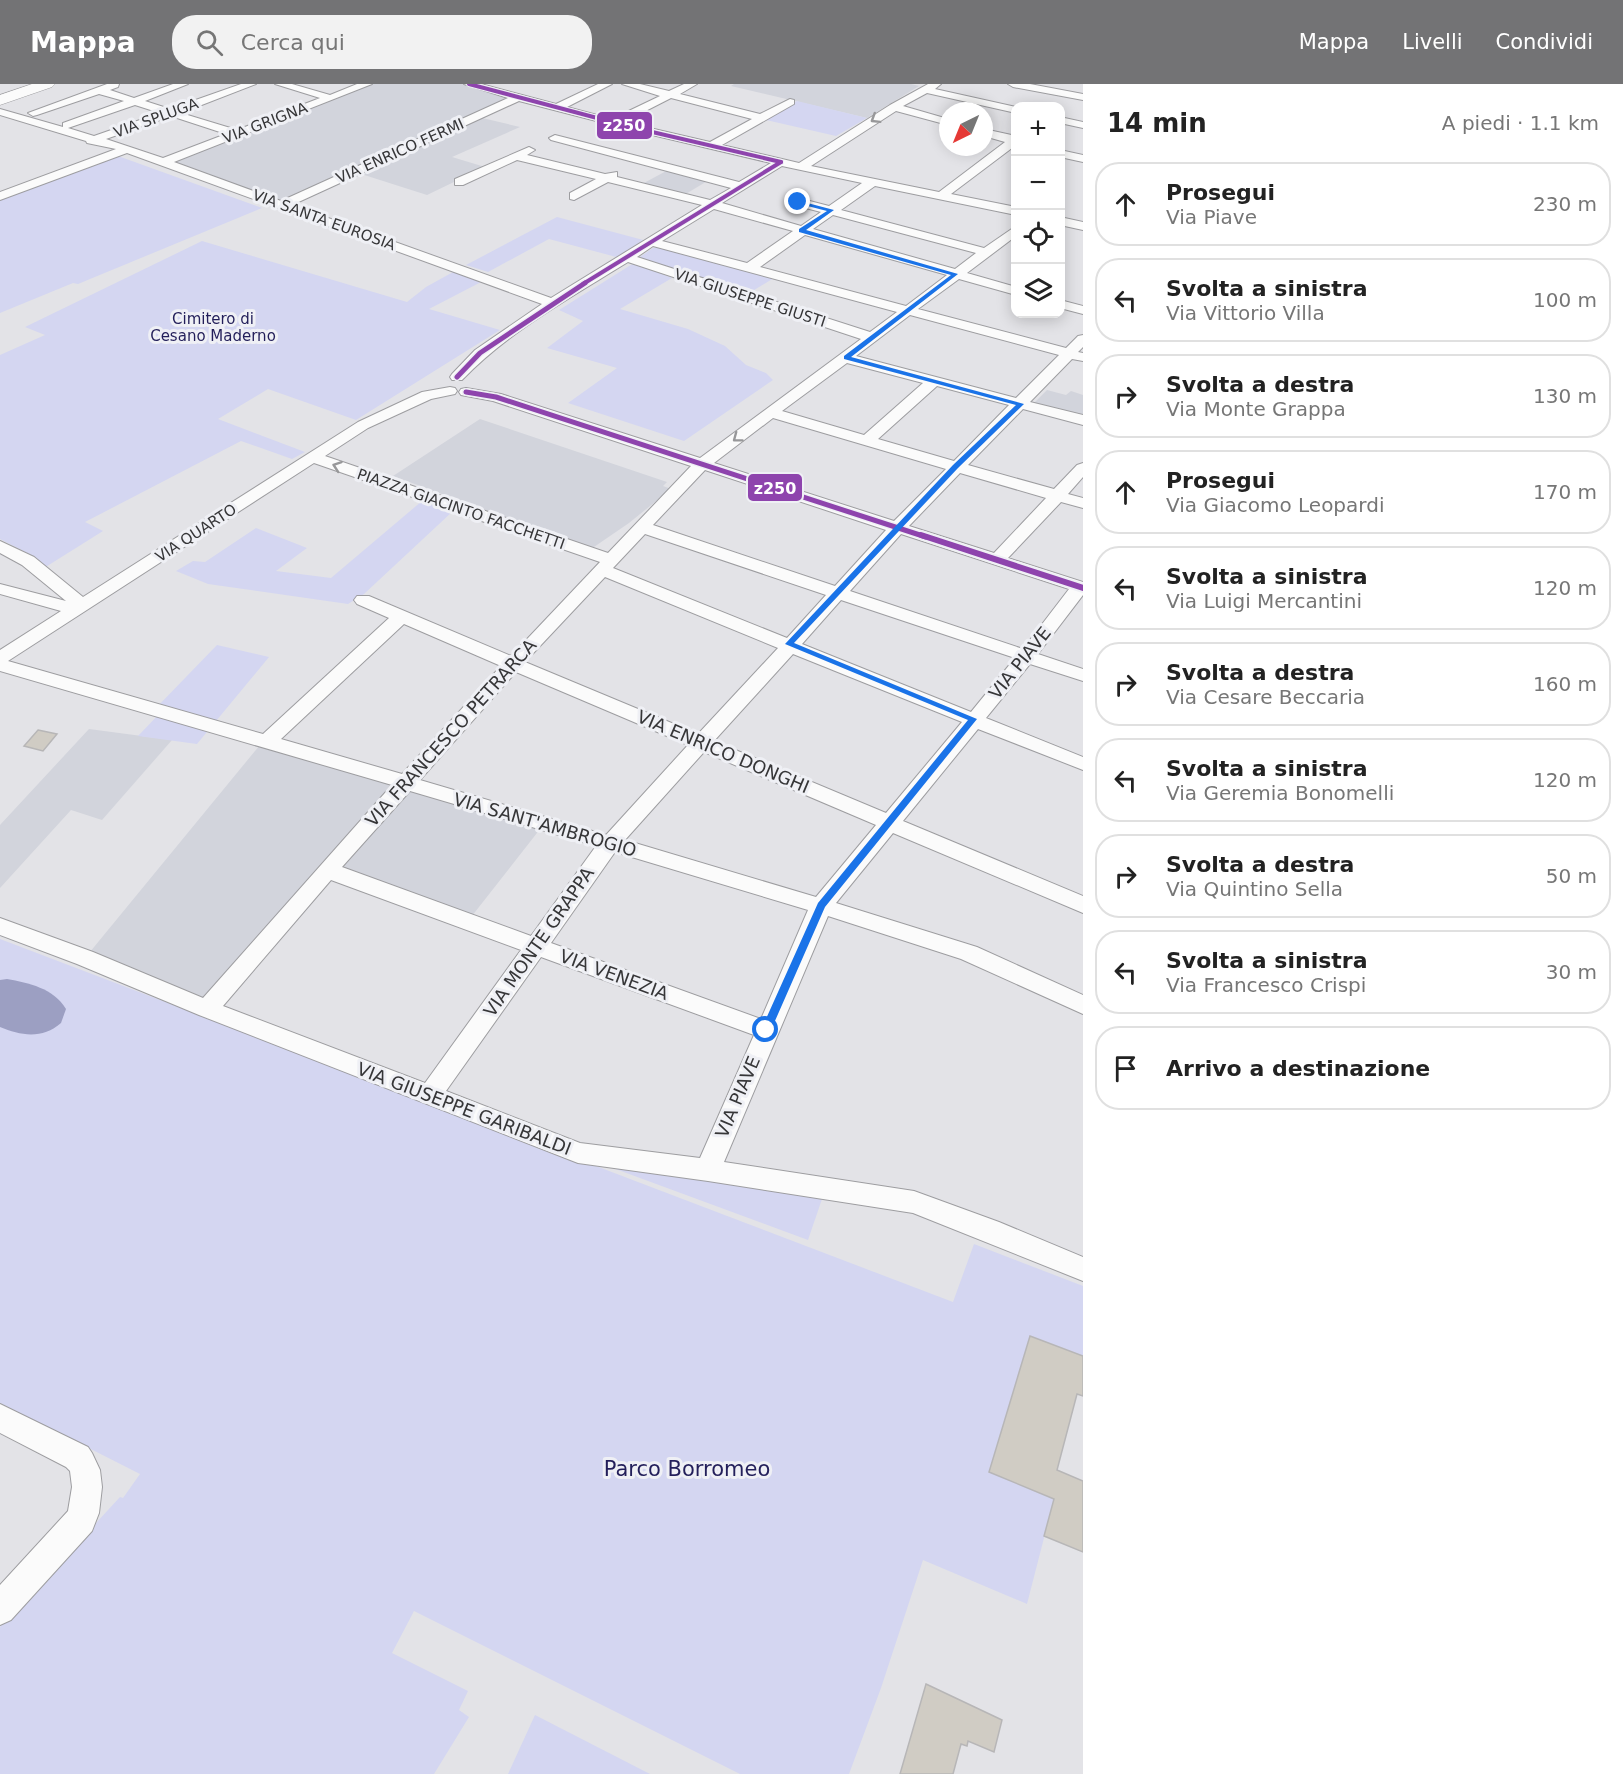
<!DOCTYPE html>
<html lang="it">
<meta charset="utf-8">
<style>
:root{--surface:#fff;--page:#f2f2f2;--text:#222;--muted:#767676;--line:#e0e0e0;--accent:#737375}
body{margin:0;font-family:"DejaVu Sans",sans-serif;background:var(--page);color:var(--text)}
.controls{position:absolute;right:18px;top:18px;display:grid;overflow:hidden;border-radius:12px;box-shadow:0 3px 15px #0003}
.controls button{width:54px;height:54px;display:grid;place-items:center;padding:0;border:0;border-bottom:2px solid var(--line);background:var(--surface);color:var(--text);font:30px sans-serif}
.compass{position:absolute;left:939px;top:18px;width:54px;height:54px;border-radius:50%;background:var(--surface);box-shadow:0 3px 15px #0003;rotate:223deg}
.stop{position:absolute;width:18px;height:18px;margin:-14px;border:4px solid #1a73e8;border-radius:50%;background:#fff}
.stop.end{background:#1a73e8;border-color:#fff;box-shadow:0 2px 6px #0008}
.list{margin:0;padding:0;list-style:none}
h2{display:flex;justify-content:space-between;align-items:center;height:78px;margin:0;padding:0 24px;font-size:26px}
h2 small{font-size:20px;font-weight:400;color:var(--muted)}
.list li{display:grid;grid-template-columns:39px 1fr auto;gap:18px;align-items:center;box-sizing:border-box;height:84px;margin:0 12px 12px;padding:0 12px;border:2px solid var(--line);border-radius:24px}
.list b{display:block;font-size:22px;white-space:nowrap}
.list p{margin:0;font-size:20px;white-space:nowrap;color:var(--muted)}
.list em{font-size:20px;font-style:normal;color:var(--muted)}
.icon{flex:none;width:33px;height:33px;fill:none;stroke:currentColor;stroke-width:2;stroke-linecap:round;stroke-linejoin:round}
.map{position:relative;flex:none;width:1083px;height:1690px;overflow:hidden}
header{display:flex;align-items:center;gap:36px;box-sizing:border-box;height:84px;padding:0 30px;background:var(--accent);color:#fff}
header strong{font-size:28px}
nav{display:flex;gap:33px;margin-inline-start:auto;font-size:21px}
.search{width:420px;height:54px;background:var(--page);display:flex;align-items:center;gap:15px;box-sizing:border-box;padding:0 21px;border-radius:24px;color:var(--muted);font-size:22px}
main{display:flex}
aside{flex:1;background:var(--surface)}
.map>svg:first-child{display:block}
.built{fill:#d2d4dc}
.green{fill:#d4d6f1}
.water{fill:#9c9fc2}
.building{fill:#d0ccc4;stroke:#b7b6b7;stroke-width:1.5}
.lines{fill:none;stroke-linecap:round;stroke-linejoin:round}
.minor-casing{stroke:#9d9da0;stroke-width:2}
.highway-casing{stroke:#9d9da0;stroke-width:1}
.minor{fill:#fbfbfb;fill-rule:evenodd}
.highway{fill:#fbfbfb;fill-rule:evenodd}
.bus-1-far2-casing{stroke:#eff0f5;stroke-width:6}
.bus-1-far1-casing{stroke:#eff0f5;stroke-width:8}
.bus-1-casing{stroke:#eff0f5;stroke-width:10}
.bus-1-far2{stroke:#8e44ad;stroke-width:4}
.bus-1-far1{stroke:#8e44ad;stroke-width:5}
.bus-1{stroke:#8e44ad;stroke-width:6}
.oneway{stroke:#98989a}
.route{fill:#1a73e8}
.labels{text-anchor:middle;stroke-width:6;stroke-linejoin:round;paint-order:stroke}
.far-street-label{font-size:15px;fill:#363638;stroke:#eff0f5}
.far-park-label{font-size:15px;fill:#231f5a;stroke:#eff0f5}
.street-label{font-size:18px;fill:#363638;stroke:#eff0f5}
.near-park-label{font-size:21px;fill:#231f5a;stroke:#eff0f5}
.line-badge{stroke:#eff0f5;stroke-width:2}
.badge-label{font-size:16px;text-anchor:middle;font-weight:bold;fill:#fff}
</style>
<header>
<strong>Mappa</strong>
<div class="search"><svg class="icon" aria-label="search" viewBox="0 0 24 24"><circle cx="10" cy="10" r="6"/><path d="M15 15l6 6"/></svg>Cerca qui</div>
<nav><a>Mappa</a><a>Livelli</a><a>Condividi</a></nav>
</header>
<main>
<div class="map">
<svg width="1083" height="1690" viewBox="0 0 1083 1690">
<rect width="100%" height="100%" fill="#e3e3e7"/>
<g class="built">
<polygon points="371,0 463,0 513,13 281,118 169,78"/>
<polygon points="734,0 911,0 919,2 867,34 731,2"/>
<polygon points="478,33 520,43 452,73 485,83 427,111 358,89"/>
<polygon points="670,85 709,96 684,111 642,100"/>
<polygon points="1047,306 1066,311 1071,307 1083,311 1083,332 1034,319"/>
<polygon points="480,335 667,398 663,402 671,405 629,439 591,465 393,392"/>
<polygon points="89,645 172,656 102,736 71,726 0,804 0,741"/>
<polygon points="264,656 544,740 468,837 327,786 207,925 85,874"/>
</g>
<g class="green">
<polygon points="797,17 867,34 836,52 766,36"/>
<polygon points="118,72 262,124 78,200 73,199 0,229 0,116"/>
<polygon points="557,133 647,157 620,174 549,155 488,188 466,181"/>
<polygon points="202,157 407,218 426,203 455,187 483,197 429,225 500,246 356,336 268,305 218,335 305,368 292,375 241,357 85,438 103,447 44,484 33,472 0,455 0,271 45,251 25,243"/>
<polygon points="659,163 774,194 746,211 637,175 653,164"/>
<polygon points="634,179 672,194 620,225 688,245 725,262 746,281 766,289 773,296 684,357 568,319 617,284 547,264 583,237 559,226"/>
<polygon points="422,417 452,428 364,510 348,520 208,500 176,487 193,477 205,478 256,444 307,464 276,487 331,494"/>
<polygon points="217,561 269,573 197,660 138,652 161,628 154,626"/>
<polygon points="0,855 953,1218 974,1160 1083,1202 1083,1272 1030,1253 989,1388 1054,1415 1027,1520 923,1476 881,1604 849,1690 740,1690 414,1527 392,1569 468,1607 459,1626 469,1633 434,1690 0,1690 0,1543 120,1413 123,1414 140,1390 0,1319"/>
<polygon points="583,1073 822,1115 808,1156"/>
<polygon points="535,1631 650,1690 508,1690"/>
</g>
<path class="water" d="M7 895C29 899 53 904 66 925L61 939C43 955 21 952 0 943V896Z"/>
<g class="building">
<polygon points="38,646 57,650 43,667 24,662"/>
<polygon points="1030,1252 1083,1272 1083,1312 1077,1310 1057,1386 1083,1397 1083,1468 1044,1452 1054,1415 989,1388"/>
<polygon points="926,1600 1002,1636 994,1668 968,1657 967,1662 961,1660 953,1690 900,1690"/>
</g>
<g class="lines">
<defs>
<g id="minor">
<path d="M107 0H119L118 3 110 6 134 14 173 0H188L145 17 170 25 241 0H256L181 29 237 46 320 14 275 0H292L330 11 357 0H372L174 78 281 117 508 14 464 0H481L556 20 598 0H612L567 23 612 35 660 12 622 0H640L669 7 684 0H697L680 10 760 30 790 15 794 16V20L722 61 799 79 890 21 928 0H941L935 5 1016 23V29L927 9 903 22 948 35V41L896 27 811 82 939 108 1005 58 984 52V45L1016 52V61L951 110 1016 123V131L875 102 841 126 984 164 1016 142V152L967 189 1016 203V211L959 195 918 225 1066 264 1078 252 1083 251V263L1078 268 1083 269V277L1072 275 1030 318 1083 331V341L1023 325 968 381 1054 405 1077 381 1083 379V393L1068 410 1083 414V424L1061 418 1008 474 1083 498V511L1038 570 1083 585V597L1030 580 986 634 1083 673V686L978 645 903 737 1083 812V829L893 749 836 819 977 863 1083 911V930L961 875 828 832 724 1078 914 1107 999 1138 1083 1173V1197L913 1129 708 1097 578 1079 199 931 77 880 0 851V834L93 868 203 914 392 701 0 587V566L61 527 0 510V500L66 517 22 481 0 469V457L34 473 83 513 358 338 422 308 450 303 455 304 457 307 455 310 431 315 368 344 325 372 608 469 691 382 493 317 461 311 459 308 461 305 466 304 501 310 700 374 861 255 628 178C570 214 509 247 462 296H452L450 293 452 290 475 266 542 220 127 69 0 116V108L116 65 87 59 86 57 0 31V25L63 43V39L124 17 99 10 37 31 33 32 28 29ZM671 14 752 35 710 58 624 38ZM519 17 631 46 771 79 739 98 555 51 549 54 551 56 731 104 710 116 617 93V88L605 90 527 71 535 66 529 63 455 95V101H463L517 76 596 95 570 109V115L574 116 608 98 702 121 551 214 292 121ZM135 21 160 29 94 52 68 44ZM171 32 226 50 163 74 106 55ZM782 82 862 99 829 122 798 114 794 115V121L821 128 801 142 722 119ZM714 125 793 147 747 179 662 157ZM833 131 976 169 955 185 813 145ZM805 151 947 191 906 222 760 183ZM653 162 897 228 870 248 637 173ZM910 231 1059 271 1016 314 856 272ZM847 279 923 299 864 351 782 327ZM937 302 1009 321 954 377 878 355ZM773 334 946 385 894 437 714 379ZM314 379 600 478 511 572 369 512H357L354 516 357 520 389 534 263 650 8 577ZM705 386 886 446 835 502 653 441ZM960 389 1046 414 994 469 909 442ZM645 450 826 511 787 554 613 484ZM901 450 1069 505 1023 565 850 507ZM605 493 778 564 698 650 525 578ZM841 516 1015 574 971 628 802 560ZM404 540 501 582 402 690 281 655ZM793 570 962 638 886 729 714 657ZM516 588 688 661 606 751 420 696ZM704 668 876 741 816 813 625 756ZM410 707 596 762 531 852 342 783ZM615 768 808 826 761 935 551 859ZM331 796 521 866 425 999 223 922ZM541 873 754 951 700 1074 580 1059 446 1007Z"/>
<polygon points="1008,0 1030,0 1083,10 1083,16 1013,3"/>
<polygon points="1060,33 1083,38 1083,44 1060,39"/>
<polygon points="1060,66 1083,71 1083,78 1060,73"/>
<polygon points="1060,133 1083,138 1083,146 1060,141"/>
<polygon points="1060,216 1083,222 1083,230 1060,224"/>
<polygon points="0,1320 88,1363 92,1369 100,1386 102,1403 99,1429 92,1447 11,1536 0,1541 0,1501 68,1427 72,1403 70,1387 66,1383 0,1349"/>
</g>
<polygon id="highway" points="32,0 55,0 52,3 0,21 0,11"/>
</defs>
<use href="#minor" class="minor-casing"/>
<use href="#highway" class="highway-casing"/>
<use href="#minor" class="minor"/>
<use href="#highway" class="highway"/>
<defs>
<g id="bus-1-far2">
<polyline points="469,0 635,44 781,78"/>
<polyline points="583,200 781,78"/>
</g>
<g id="bus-1-far1">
<polyline points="457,293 480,269 585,199"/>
<polyline points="466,308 496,313 926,453"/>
</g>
<polyline id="bus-1" points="921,451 1083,504"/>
</defs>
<use href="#bus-1-far2" class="bus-1-far2-casing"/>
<use href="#bus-1-far1" class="bus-1-far1-casing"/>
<use href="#bus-1" class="bus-1-casing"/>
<use href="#bus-1-far2" class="bus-1-far2"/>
<use href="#bus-1-far1" class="bus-1-far1"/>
<use href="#bus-1" class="bus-1"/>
</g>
<defs><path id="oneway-chevron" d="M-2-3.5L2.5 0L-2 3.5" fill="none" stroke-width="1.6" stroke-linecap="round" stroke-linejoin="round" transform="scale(1.5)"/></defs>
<g class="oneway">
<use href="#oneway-chevron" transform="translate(875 35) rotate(148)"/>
<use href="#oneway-chevron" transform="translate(737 354) rotate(143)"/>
<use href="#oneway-chevron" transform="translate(337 382) rotate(-161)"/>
</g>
<polygon class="route" points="796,116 834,126 806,146 958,190 851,273 1024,320 958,384 794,559 977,635 825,823 771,946 766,950 761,946 818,819 968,636 785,560 953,381 1016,321 844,275 844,272 951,191 799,148 799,145 827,127 796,119"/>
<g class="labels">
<g class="far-street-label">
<text transform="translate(156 34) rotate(-20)" y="5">VIA SPLUGA</text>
<text transform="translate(265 39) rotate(-21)" y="5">VIA GRIGNA</text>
<text transform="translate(400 67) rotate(-24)" y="5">VIA ENRICO FERMI</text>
<text transform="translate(324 136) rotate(20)" y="5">VIA SANTA EUROSIA</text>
<text transform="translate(750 214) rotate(18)" y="5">VIA GIUSEPPE GIUSTI</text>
<text transform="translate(461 425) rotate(19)" y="5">PIAZZA GIACINTO FACCHETTI</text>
<text transform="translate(196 449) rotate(-33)" y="5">VIA QUARTO</text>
</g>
<g class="far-park-label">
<text x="213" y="240">Cimitero di<tspan x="213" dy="17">Cesano Maderno</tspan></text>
</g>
<g class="street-label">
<text transform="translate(1020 579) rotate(-51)" y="6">VIA PIAVE</text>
<text transform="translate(451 649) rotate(-48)" y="6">VIA FRANCESCO PETRARCA</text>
<text transform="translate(723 668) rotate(23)" y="6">VIA ENRICO DONGHI</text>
<text transform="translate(545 741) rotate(16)" y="6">VIA SANT'AMBROGIO</text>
<text transform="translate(539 858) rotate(-55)" y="6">VIA MONTE GRAPPA</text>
<text transform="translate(614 891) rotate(20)" y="6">VIA VENEZIA</text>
<text transform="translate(738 1013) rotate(-67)" y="6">VIA PIAVE</text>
<text transform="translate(464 1025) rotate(21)" y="6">VIA GIUSEPPE GARIBALDI</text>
</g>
<g class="near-park-label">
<text x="687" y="1392">Parco Borromeo</text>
</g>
</g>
<g class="line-badge">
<rect x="596" y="27" width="57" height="29" rx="6" fill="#8e44ad"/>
<rect x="747" y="389" width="56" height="29" rx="6" fill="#8e44ad"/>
</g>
<g class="badge-label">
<text x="624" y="47">z250</text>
<text x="775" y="410">z250</text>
</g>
</svg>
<div class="controls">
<button>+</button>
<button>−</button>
<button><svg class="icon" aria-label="locate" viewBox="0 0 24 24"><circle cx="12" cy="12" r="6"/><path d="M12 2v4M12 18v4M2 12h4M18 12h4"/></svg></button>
<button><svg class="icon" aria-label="layers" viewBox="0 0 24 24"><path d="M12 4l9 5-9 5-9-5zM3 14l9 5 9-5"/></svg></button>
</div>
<svg class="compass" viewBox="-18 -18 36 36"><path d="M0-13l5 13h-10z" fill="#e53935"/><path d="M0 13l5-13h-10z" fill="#767676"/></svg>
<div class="stop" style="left:766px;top:946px"></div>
<div class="stop end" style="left:798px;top:118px"></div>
</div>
<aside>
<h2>14 min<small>A piedi · 1.1 km</small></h2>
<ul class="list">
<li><svg class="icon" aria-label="ahead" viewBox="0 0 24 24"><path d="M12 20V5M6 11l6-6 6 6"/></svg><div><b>Prosegui</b><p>Via Piave</p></div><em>230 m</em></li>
<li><svg class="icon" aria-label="left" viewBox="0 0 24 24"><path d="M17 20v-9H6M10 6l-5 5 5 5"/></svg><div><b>Svolta a sinistra</b><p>Via Vittorio Villa</p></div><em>100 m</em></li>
<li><svg class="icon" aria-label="right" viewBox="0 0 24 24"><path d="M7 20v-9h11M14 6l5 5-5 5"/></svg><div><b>Svolta a destra</b><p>Via Monte Grappa</p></div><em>130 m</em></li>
<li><svg class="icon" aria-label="ahead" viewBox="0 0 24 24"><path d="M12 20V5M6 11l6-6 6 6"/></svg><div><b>Prosegui</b><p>Via Giacomo Leopardi</p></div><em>170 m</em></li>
<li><svg class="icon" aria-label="left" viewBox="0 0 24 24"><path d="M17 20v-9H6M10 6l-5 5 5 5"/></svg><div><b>Svolta a sinistra</b><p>Via Luigi Mercantini</p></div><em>120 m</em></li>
<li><svg class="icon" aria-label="right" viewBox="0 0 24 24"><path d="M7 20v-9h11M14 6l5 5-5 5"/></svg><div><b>Svolta a destra</b><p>Via Cesare Beccaria</p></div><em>160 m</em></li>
<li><svg class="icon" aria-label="left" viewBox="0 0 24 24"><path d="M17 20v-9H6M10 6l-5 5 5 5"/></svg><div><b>Svolta a sinistra</b><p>Via Geremia Bonomelli</p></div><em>120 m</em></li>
<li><svg class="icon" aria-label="right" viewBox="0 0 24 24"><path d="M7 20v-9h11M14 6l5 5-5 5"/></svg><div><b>Svolta a destra</b><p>Via Quintino Sella</p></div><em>50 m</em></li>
<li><svg class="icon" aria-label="left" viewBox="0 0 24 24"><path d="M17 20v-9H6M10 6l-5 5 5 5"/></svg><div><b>Svolta a sinistra</b><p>Via Francesco Crispi</p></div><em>30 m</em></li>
<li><svg class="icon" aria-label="arrive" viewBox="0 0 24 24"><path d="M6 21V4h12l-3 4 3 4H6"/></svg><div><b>Arrivo a destinazione</b></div></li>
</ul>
</aside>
</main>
